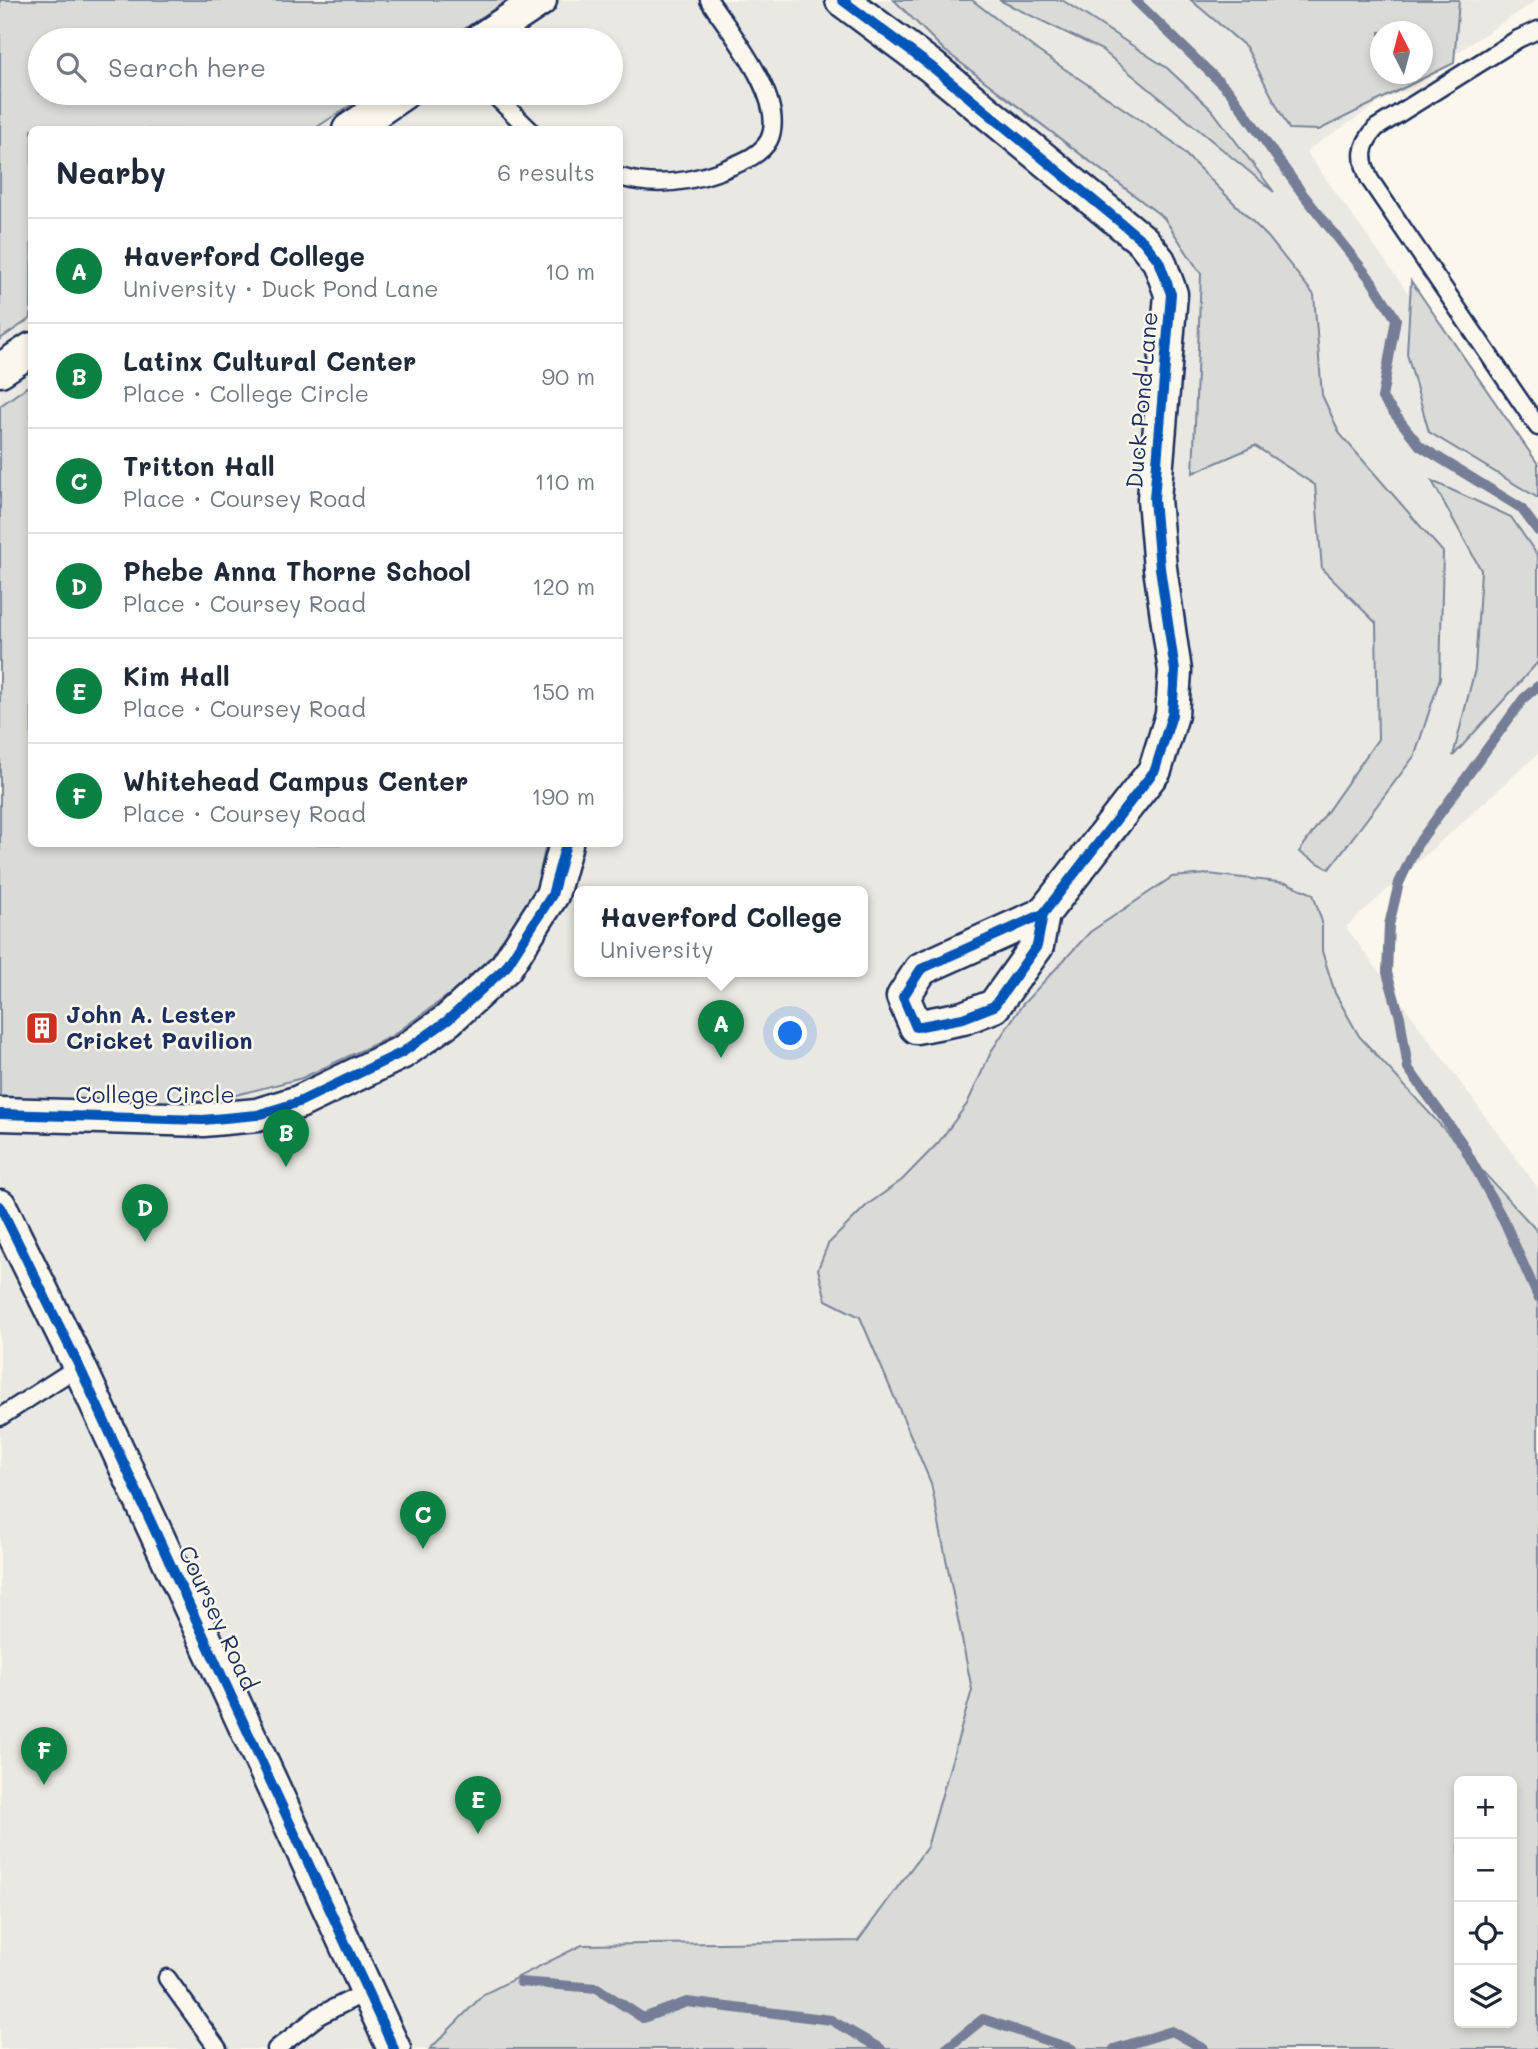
<!DOCTYPE html>
<meta charset="utf-8">
<style>
:root{--surface:#fff;--page:#f2f2f3;--text:#1f2937;--muted:#747a83;--line:#e0e1e3;--accent:#0b8043}
body{margin:0;font-family:Mali,sans-serif;background:var(--page);color:var(--text)}
.controls{position:absolute;right:21px;bottom:21px;display:grid;overflow:hidden;border-radius:10px;box-shadow:0 4px 10px #0003}
.controls button{width:63px;height:63px;display:grid;place-items:center;padding:0;border:0;border-bottom:2px solid var(--line);background:var(--surface);color:var(--text);font:35px sans-serif}
.compass{position:absolute;left:1370px;top:21px;width:63px;height:63px;border-radius:50%;background:var(--surface);box-shadow:0 4px 10px #0003;rotate:354deg}
.you{position:absolute;left:791px;top:1034px;width:24px;height:24px;margin:-18px;border:5px solid #fff;border-radius:50%;background:#1a73e8;box-shadow:0 0 0 10px #1a73e833}
.badge{display:grid;place-items:center;width:46px;height:46px;border-radius:50%;background:var(--accent);color:#fff;font-size:23px;font-weight:700}
.pin{position:absolute;translate:-50% -58px;filter:drop-shadow(0 2px 4px #0008)}
.pin::after{content:'';position:absolute;top:37px;width:24px;height:21px;background:inherit;clip-path:polygon(0 0,100% 0,50% 100%)}
.popup{position:absolute;left:574px;top:886px;width:294px;height:91px;box-sizing:border-box;display:grid;place-content:center;border-radius:10px;background:var(--surface);filter:drop-shadow(0 2px 5px #0005);font-size:23px;white-space:nowrap;color:var(--muted)}
.popup b{font-size:26px;color:var(--text)}
.popup::after{content:'';position:absolute;left:50%;top:100%;margin-left:-14px;border:14px solid transparent;border-top-color:var(--surface)}
.list{margin:0;padding:0;list-style:none}
h2{display:flex;justify-content:space-between;align-items:center;height:91px;margin:0;padding:0 28px;font-size:30px}
h2 small{font-size:23px;font-weight:400;color:var(--muted)}
.list li{display:grid;grid-template-columns:46px 1fr auto;gap:21px;align-items:center;box-sizing:border-box;height:105px;padding:0 28px;border-top:2px solid var(--line)}
.list b{display:block;font-size:26px;white-space:nowrap}
.list p{margin:0;font-size:23px;white-space:nowrap;color:var(--muted)}
.list em{font-size:23px;font-style:normal;color:var(--muted)}
.icon{flex:none;width:38px;height:38px;fill:none;stroke:currentColor;stroke-width:2;stroke-linecap:round;stroke-linejoin:round}
.map{position:relative;flex:none;width:1538px;height:2049px;overflow:hidden}
.search{position:absolute;background:var(--surface);box-shadow:0 4px 10px #0003;left:28px;top:28px;width:595px;height:77px;display:flex;align-items:center;gap:18px;box-sizing:border-box;padding:0 24px;border-radius:38px;color:var(--muted);font-size:26px}
.panel{position:absolute;background:var(--surface);box-shadow:0 4px 10px #0003;left:28px;top:126px;width:595px;height:721px;border-radius:10px}
.map>svg:first-child{display:block}
.built{fill:#eae8e2;fill-rule:evenodd}
.green{fill:#dadad7;stroke:#7a849a;stroke-width:2;fill-rule:evenodd}
.lines{fill:none;stroke-linecap:round;stroke-linejoin:round}
.stream{stroke:#747e96;stroke-width:10}
.service-casing{stroke:#1b2f5e;stroke-width:21}
.minor-casing{stroke:#1b2f5e;stroke-width:37}
.service{stroke:#fbf7ec;stroke-width:16}
.minor{stroke:#fbf7ec;stroke-width:32}
.cycleway-casing{stroke:#fbf7ec;stroke-width:15}
.cycleway{stroke:#0057b8;stroke-width:10}
.labels{text-anchor:middle;stroke-width:5;stroke-linejoin:round;paint-order:stroke}
.street-label{font-size:23px;fill:#1b2f5e;stroke:#fbf7ec}
.poi-label{font-size:23px;font-weight:bold;fill:#1b2f5e;stroke:#fbf7ec;text-anchor:start}
</style>
<div class="map">
<svg width="1538" height="2049" viewBox="0 0 1538 2049">
<rect width="100%" height="100%" fill="#fbf7ec"/>
<filter id="ink" filterUnits="userSpaceOnUse"><feTurbulence type="fractalNoise" baseFrequency=".0143" numOctaves="2"/><feDisplacementMap in="SourceGraphic" scale="14" xChannelSelector="R" yChannelSelector="G"/><feConvolveMatrix kernelMatrix="1 2 1 2 8 2 1 2 1" color-interpolation-filters="sRGB"/></filter>
<g filter="url(#ink)">
<path class="built" d="M0 0H1537L1306 151 1538 474V754L1346 927 1538 1188V2049H0ZM1380 32H1422V74H1380ZM40 40H611V93H40ZM32 130H620V844H32ZM579 892H863V972H579ZM1459 1781H1512V2023H1459Z"/>
<g class="green">
<polygon points="0,0 508,0 447,40 40,40 40,93 369,93 314,129 32,130 31,318 0,339"/>
<polygon points="894,0 972,0 1038,51 1173,142 1268,237 1314,295 1322,395 1340,434 1443,552 1440,678 1415,755 1329,869 1299,852 1378,739 1376,623 1322,569 1315,485 1255,446 1193,473 1201,274 1164,218 944,50"/>
<polygon points="999,0 1062,0 1167,68 1212,110 1274,192 1102,50"/>
<path d="M1191 0H1459L1454 63 1319 130 1289 129 1246 47ZM1380 32H1422V74H1380Z"/>
<polygon points="1411,281 1538,464 1538,498 1429,432 1407,354"/>
<polygon points="31,384 32,844 546,844 536,891 482,971 392,1036 302,1078 213,1101 100,1104 0,1097 0,406"/>
<polygon points="1432,481 1511,517 1538,556 1538,662 1453,756 1475,669 1481,570"/>
<path d="M1208 874 1287 883 1313 894 1322 922V951L1335 993 1359 1036 1538 1232V2049H430L484 1994 582 1945 858 1941 927 1847 972 1690 931 1483 860 1317 826 1300 818 1269 828 1244 867 1205 902 1180 938 1143 967 1104 992 1050 1022 1005 1090 932 1172 877ZM1512 1781V2023H1459V1781Z"/>
</g>
<g class="lines">
<g class="stream">
<polyline points="1135,0 1230,92 1302,193 1371,280 1396,319 1382,398 1420,446 1521,508 1538,531"/>
<polyline points="1538,686 1524,698 1417,845 1399,883 1389,925 1387,973 1400,1017 1408,1068 1462,1143 1505,1223 1538,1297"/>
<polyline points="520,1982 597,1988 643,2018 687,2002 831,2020 881,2049"/>
<polyline points="946,2049 983,2019 1072,2049"/>
<polyline points="1114,2049 1172,2031 1204,2049"/>
</g>
<defs>
<g id="service">
<path d="M1538 30 1518 39 1376 128C1360 146 1360 159 1370 180L1538 427"/>
<polyline points="492,93 530,130"/>
<path d="M620 177C653 187 687 183 720 171 736 164 760 157 769 140 788 101 729 31 709 0"/>
<polyline points="0,1417 79,1366"/>
<polyline points="167,1978 218,2049"/>
<polyline points="276,2049 320,2015 366,1992"/>
</g>
<g id="minor">
<polyline points="842,0 932,67 1143,241 1159,261 1171,294 1154,499 1160,568 1175,671 1172,715 1155,770 1043,914 1037,946 994,1006 963,1018 916,1027 903,997 921,969 1043,914"/>
<polyline points="480,40 540,0"/>
<polyline points="349,130 403,93"/>
<polyline points="0,370 32,349"/>
<polyline points="0,1114 203,1120 257,1115 299,1102 403,1052 448,1020 506,967 552,895 566,844"/>
<polyline points="0,1206 79,1366 394,2049"/>
</g>
</defs>
<use href="#service" class="service-casing"/>
<use href="#minor" class="minor-casing"/>
<use href="#service" class="service"/>
<use href="#minor" class="minor"/>
<defs>
<g id="cycleway">
<polyline points="842,0 932,67 1143,241 1159,261 1171,294 1154,499 1160,568 1175,671 1172,715 1155,770 1043,914 1037,946 994,1006 963,1018 916,1027 903,997 921,969 1043,914"/>
<polyline points="0,1114 203,1120 257,1115 299,1102 403,1052 448,1020 506,967 552,895 566,844"/>
<polyline points="0,1206 79,1366 394,2049"/>
</g>
</defs>
<use href="#cycleway" class="cycleway-casing"/>
<use href="#cycleway" class="cycleway"/>
</g>
</g>
<defs>
<symbol id="building-square" viewBox="-11 -11 22 22"><rect x="-9" y="-9" width="18" height="18" rx="4" fill="#c8321e" stroke="#fbf7ec"/><path d="M-4-6H4V6H1V3H-1V6H-4ZM-2.5-4.3h1.7v1.8h-1.7ZM.8-4.3h1.7v1.8H.8ZM-2.5-1h1.7V.8h-1.7ZM.8-1h1.7V.8H.8Z" fill="#fff"/></symbol>
</defs>
<g fill-rule="evenodd">
<use href="#building-square" x="23" y="1009" width="38" height="38"/>
</g>
<g class="labels">
<g class="street-label">
<text transform="translate(1142 400) rotate(-85)" y="8">Duck Pond Lane</text>
<text x="155" y="1103">College Circle</text>
<text transform="translate(218 1618) rotate(65)" y="8">Coursey Road</text>
</g>
<g class="poi-label">
<text x="66" y="1023">John A. Lester<tspan x="66" dy="26">Cricket Pavilion</tspan></text>
</g>
</g>
</svg>
<div class="controls">
<button>+</button>
<button>−</button>
<button><svg class="icon" aria-label="locate" viewBox="0 0 24 24"><circle cx="12" cy="12" r="6"/><path d="M12 2v4M12 18v4M2 12h4M18 12h4"/></svg></button>
<button><svg class="icon" aria-label="layers" viewBox="0 0 24 24"><path d="M12 4l9 5-9 5-9-5zM3 14l9 5 9-5"/></svg></button>
</div>
<svg class="compass" viewBox="-18 -18 36 36"><path d="M0-13l5 13h-10z" fill="#e53935"/><path d="M0 13l5-13h-10z" fill="#747a83"/></svg>
<div class="you"></div>
<div class="pin badge" style="left:721px;top:1058px">A</div>
<div class="popup"><b>Haverford College</b>University</div>
<div class="pin badge" style="left:286px;top:1167px">B</div>
<div class="pin badge" style="left:423px;top:1549px">C</div>
<div class="pin badge" style="left:145px;top:1242px">D</div>
<div class="pin badge" style="left:478px;top:1834px">E</div>
<div class="pin badge" style="left:44px;top:1785px">F</div>
<div class="search"><svg class="icon" aria-label="search" viewBox="0 0 24 24"><circle cx="10" cy="10" r="6"/><path d="M15 15l6 6"/></svg>Search here</div>
<section class="panel">
<h2>Nearby<small>6 results</small></h2>
<ul class="list">
<li><span class="badge">A</span><div><b>Haverford College</b><p>University · Duck Pond Lane</p></div><em>10 m</em></li>
<li><span class="badge">B</span><div><b>Latinx Cultural Center</b><p>Place · College Circle</p></div><em>90 m</em></li>
<li><span class="badge">C</span><div><b>Tritton Hall</b><p>Place · Coursey Road</p></div><em>110 m</em></li>
<li><span class="badge">D</span><div><b>Phebe Anna Thorne School</b><p>Place · Coursey Road</p></div><em>120 m</em></li>
<li><span class="badge">E</span><div><b>Kim Hall</b><p>Place · Coursey Road</p></div><em>150 m</em></li>
<li><span class="badge">F</span><div><b>Whitehead Campus Center</b><p>Place · Coursey Road</p></div><em>190 m</em></li>
</ul>
</section>
</div>
